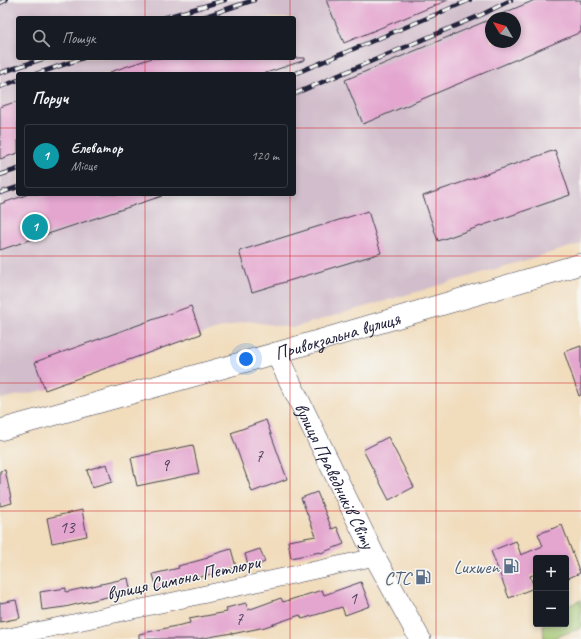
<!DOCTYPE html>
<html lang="uk">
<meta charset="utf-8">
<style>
:root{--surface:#171b24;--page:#242831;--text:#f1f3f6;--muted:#9ea1a6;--line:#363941;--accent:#b45309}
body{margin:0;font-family:Caveat,sans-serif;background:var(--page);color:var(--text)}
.controls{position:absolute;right:12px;bottom:12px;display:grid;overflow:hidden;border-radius:4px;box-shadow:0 2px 6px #0003}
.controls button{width:36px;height:36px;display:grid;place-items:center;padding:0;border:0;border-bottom:1px solid var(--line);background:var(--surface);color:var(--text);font:20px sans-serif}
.compass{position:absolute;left:485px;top:12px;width:36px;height:36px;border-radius:50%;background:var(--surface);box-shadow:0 2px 6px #0003;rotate:308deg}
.you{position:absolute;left:246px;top:359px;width:14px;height:14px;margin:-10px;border:3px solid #fff;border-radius:50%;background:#1a73e8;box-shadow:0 0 0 6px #1a73e833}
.badge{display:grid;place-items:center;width:26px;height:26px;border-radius:50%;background:var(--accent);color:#fff;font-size:13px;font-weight:700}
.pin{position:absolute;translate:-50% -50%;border:2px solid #fff;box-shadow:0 1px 4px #0006}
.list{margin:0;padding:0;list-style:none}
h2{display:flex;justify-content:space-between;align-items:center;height:52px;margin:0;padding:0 16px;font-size:17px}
h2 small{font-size:13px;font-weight:400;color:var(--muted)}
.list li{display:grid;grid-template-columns:26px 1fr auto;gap:12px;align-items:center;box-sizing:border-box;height:64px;margin:0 8px 8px;padding:0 8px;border:1px solid var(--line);border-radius:4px}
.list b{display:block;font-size:15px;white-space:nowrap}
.list p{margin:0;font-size:13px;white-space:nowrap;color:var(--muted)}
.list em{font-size:13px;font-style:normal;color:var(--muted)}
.icon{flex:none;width:22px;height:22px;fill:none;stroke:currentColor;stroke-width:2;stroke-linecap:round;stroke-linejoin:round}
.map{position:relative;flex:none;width:581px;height:639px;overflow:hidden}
.search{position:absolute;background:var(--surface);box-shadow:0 2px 6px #0003;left:16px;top:16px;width:280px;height:44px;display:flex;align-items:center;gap:10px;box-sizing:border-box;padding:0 14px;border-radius:4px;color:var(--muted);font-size:15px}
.panel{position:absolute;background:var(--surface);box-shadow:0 2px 6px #0003;left:16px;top:72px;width:280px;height:124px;border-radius:4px}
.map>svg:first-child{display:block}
.industrial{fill:#d1bdcb;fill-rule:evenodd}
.green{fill:#a1c46e;stroke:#627354}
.building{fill:#e4a6cf}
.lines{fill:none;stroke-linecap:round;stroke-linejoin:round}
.minor-casing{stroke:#413e4e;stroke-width:18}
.tertiary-casing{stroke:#413e4e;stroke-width:22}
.minor{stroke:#fff;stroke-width:17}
.tertiary{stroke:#fff;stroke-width:21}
.rail-casing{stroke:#22223b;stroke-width:4.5}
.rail{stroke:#f6f6f2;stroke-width:3;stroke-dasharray:9;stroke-linecap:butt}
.grid{fill:none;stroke:#d62828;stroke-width:1;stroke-opacity:0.55}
.labels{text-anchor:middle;stroke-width:3;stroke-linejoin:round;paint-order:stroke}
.number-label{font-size:17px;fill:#524360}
.street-label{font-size:19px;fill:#22223b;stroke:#f6f6f2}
.service-label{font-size:19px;fill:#4e5e75;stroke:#f6f6f2;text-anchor:end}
</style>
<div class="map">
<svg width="581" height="639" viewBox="0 0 581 639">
<rect width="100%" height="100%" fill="#f6f6f2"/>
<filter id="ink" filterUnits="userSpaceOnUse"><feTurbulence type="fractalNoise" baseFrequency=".025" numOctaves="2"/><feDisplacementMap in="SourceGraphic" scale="8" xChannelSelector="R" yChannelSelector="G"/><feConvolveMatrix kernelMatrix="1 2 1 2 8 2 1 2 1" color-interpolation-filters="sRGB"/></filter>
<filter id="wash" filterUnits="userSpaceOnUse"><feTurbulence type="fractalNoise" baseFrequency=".012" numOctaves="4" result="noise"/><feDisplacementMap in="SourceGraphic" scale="16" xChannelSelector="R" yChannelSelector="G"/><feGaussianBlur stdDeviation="0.9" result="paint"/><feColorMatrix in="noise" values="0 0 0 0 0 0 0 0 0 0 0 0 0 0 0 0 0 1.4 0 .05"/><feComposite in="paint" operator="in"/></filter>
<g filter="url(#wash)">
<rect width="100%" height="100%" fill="#f1dcbb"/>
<path class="industrial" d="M0 0H581V244L292 328 247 321 201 334 45 390 0 399ZM18 18H294V58H18ZM491 18H515V42H491ZM18 74H294V194H18Z"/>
<polygon class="green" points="581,600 581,628 551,639 544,639 543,624 566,624 566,607"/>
<g id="blocks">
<g class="building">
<polygon points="326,0 448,0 344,43"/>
<polygon points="535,0 581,0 581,32 363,124 345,80 491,19 491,42 515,42 515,18 492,18"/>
<polygon points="152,58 305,58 305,60 263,74 110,74 110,72"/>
<polygon points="18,101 18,153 0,159 0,107"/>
<polygon points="555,150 570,195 438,241 423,196"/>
<polygon points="29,194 161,194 162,196 0,250 0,204"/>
<polygon points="368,211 381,253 252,292 239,251"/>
<polygon points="191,306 201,334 45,390 35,362"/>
<polygon points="581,346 581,395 579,396 564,352"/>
<polygon points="266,420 287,479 252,492 231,433"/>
<polygon points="388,437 414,487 389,500 363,450"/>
<polygon points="193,445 199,473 137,486 131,458"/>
<polygon points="107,464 112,482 92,488 87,470"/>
<polygon points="5,470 12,503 0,506 0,471"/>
<polygon points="317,492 332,529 337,527 344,544 321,553 320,552 291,558 288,541 316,536 301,498"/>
<polygon points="82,510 87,536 52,543 47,518"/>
<polygon points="562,525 580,573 566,579 566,558 536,558 536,574 530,576 534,588 509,598 491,551 516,541 521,555 543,546 538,534"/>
<polygon points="231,549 236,567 157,589 153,574 179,568 178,566 208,558 208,556"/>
<polygon points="260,549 265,562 249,568 245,554"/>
<polygon points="128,578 131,593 115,597 115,595 65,607 42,610 40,592 66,588 66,592"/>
<polygon points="361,582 370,606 345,615 342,607 302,619 300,615 265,627 232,634 232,633 198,639 139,639 139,634 190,623 189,619 227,612 226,608 246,603 248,610 281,598 283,602 322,590 324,595"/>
<polygon points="16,600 20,618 0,622 0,603"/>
</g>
</g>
</g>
<g filter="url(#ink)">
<use href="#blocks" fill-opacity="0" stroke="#413e4e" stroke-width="1"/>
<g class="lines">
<defs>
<polyline id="minor" points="0,639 375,557"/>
<g id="tertiary">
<path id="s1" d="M276 353 375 557 420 639"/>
<path id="s2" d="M0 430 276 353 581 264"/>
</g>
</defs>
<use href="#minor" class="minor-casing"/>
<use href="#tertiary" class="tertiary-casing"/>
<use href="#minor" class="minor"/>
<use href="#tertiary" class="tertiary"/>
<defs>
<g id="rail">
<polyline points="0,3 6,0"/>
<polyline points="163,18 225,0"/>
<polyline points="200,18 254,0"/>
<polyline points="0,73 45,58"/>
<polyline points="36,74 83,58"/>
<polyline points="294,74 470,0"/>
<polyline points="0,87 18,80"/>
<polyline points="294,94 481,15 511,0"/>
<polyline points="0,175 18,169"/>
<polyline points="0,193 18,187"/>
</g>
</defs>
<use href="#rail" class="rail-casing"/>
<use href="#rail" class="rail"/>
</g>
</g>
<path class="grid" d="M145 0V18M290 0V18M436 0V639M145 58V74M290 58V74M0 128H18M294 128H581M145 194V639M290 194V639M0 256H581M0 383H581M0 511H581"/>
<defs>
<symbol id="fuel-bare" viewBox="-9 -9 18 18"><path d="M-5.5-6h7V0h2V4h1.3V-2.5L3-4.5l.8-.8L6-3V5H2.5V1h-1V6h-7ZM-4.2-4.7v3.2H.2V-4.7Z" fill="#5c6f8a" stroke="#f6f6f2" stroke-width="2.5" paint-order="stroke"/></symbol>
</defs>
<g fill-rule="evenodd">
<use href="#fuel-bare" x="500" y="555" width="22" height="22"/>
<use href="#fuel-bare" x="412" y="566" width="22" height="22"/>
</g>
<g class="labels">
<g class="number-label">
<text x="259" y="462">7</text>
<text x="165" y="471">9</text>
<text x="67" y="533">13</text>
<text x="353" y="604">1</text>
<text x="239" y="625">7</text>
</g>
<g class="street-label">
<text dy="7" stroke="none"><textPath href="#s2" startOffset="350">Привокзальна вулиця</textPath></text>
<text dy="7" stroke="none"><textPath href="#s1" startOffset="136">вулиця Праведників Світу</textPath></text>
<text transform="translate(183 577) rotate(-12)" y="7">вулиця Симона Петлюри</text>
</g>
<g class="service-label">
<text x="499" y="573">Luxwen</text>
<text x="411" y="584">СТС</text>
</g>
</g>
</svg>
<div class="controls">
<button>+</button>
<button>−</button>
</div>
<svg class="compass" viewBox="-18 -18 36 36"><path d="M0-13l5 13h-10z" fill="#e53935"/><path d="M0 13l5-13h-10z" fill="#9ea1a6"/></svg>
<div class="you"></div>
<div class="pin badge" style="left:35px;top:227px;background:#0f9aa8">1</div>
<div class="search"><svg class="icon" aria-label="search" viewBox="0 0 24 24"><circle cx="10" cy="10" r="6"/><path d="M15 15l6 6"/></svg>Пошук</div>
<section class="panel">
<h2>Поруч<small></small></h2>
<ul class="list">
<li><span class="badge" style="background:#0f9aa8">1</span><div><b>Елеватор</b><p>Місце</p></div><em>120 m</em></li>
</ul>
</section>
</div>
